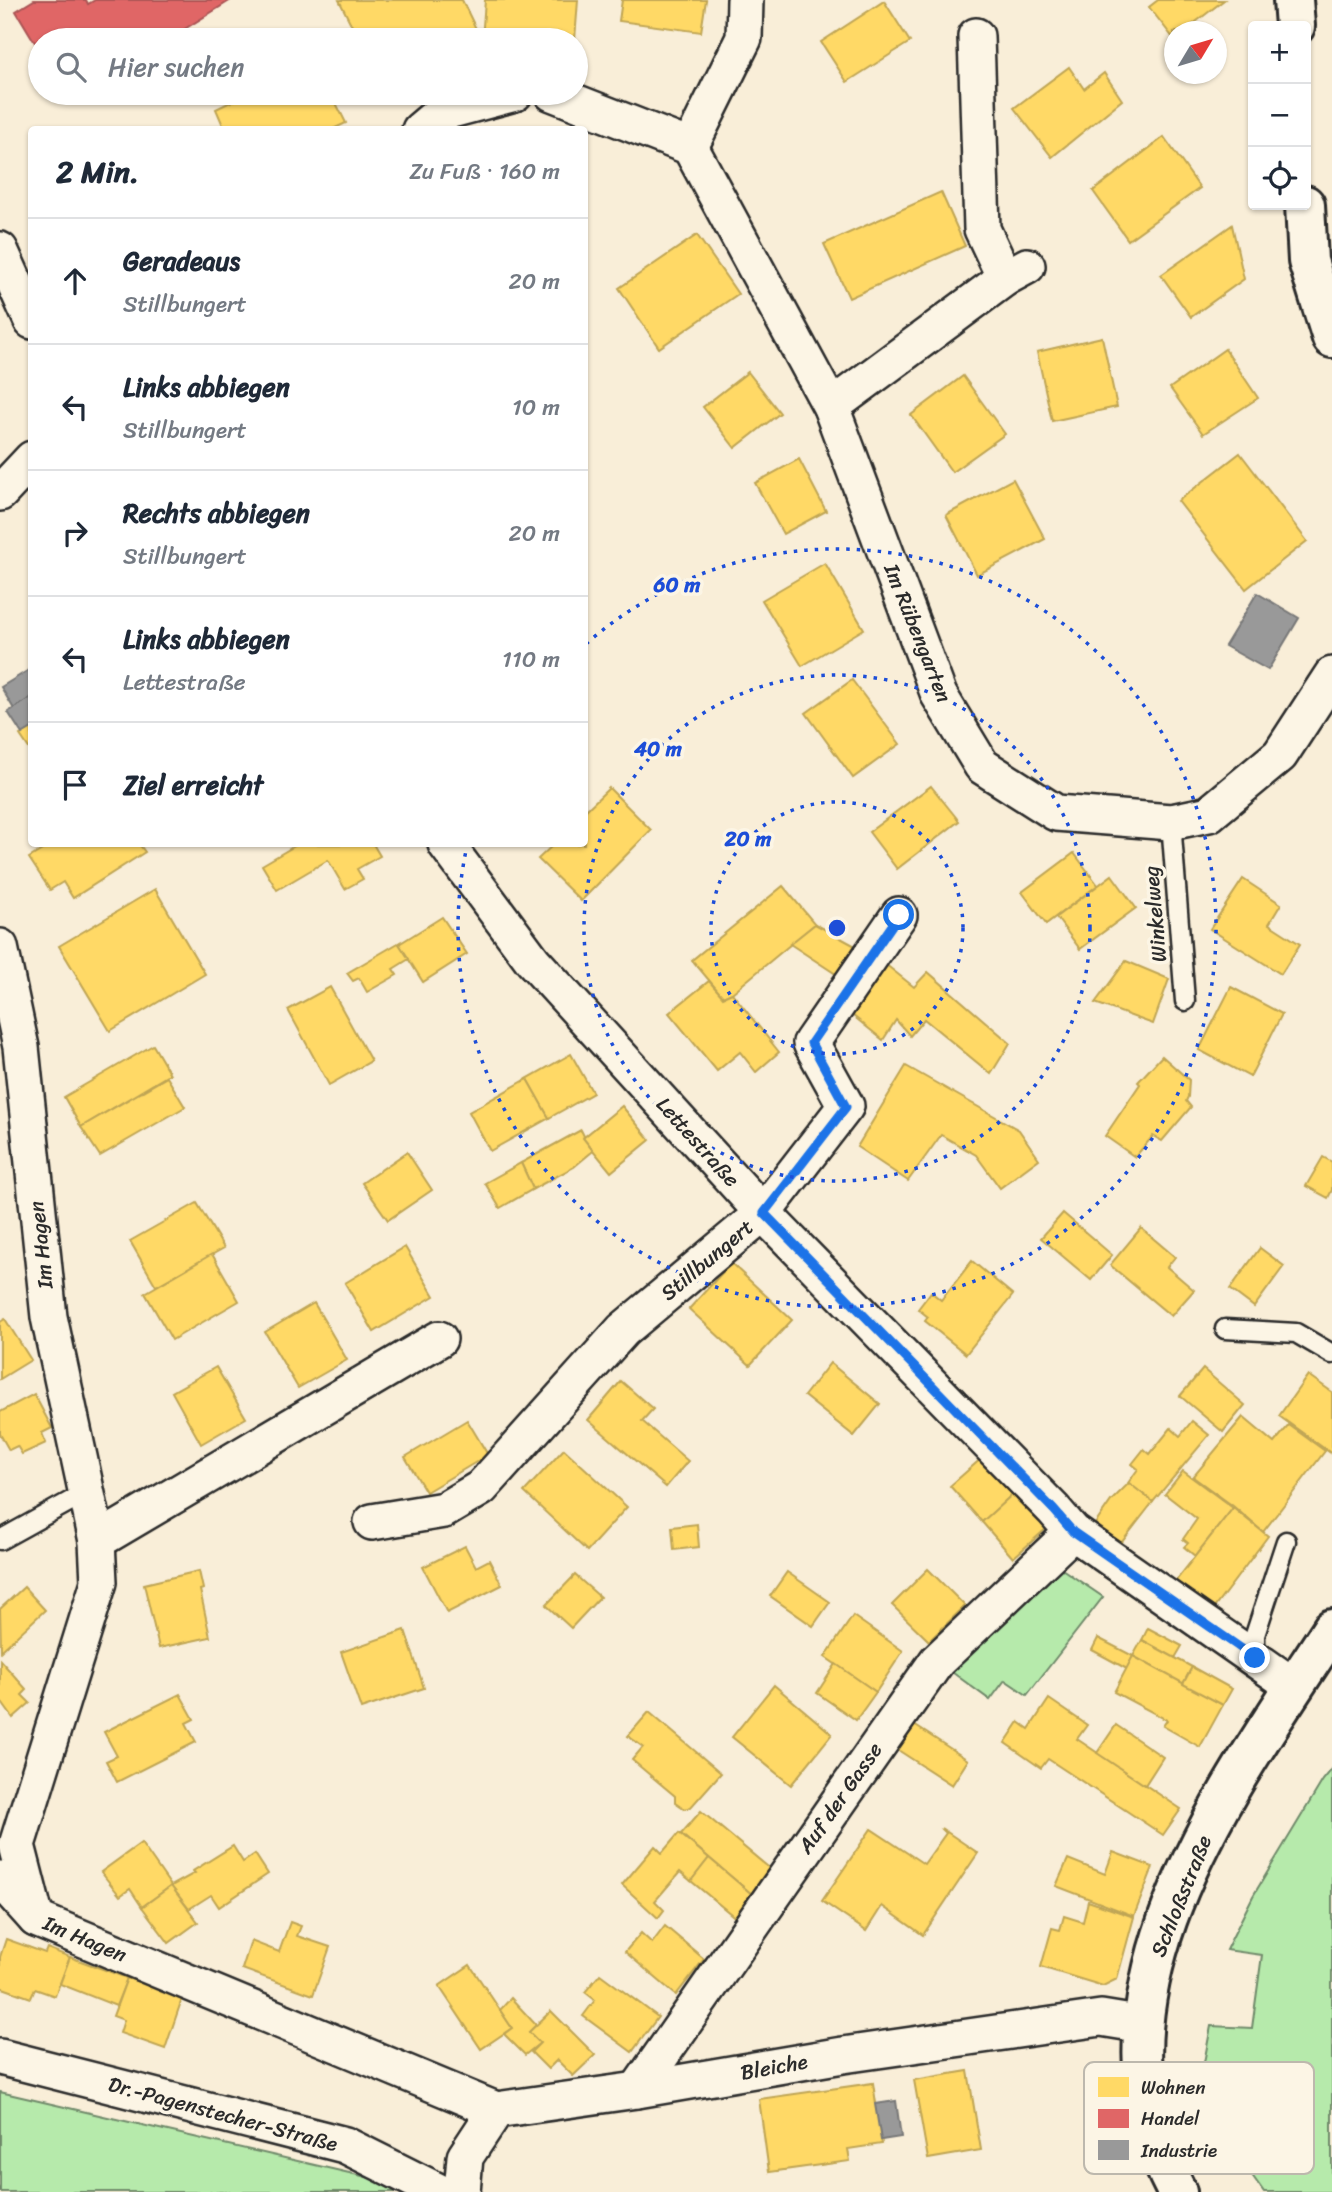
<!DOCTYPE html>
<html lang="de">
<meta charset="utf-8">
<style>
:root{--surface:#fff;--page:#f6f6f7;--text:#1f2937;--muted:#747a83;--line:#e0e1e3}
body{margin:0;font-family:Sriracha,sans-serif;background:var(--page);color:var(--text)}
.controls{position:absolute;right:21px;top:21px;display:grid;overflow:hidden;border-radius:7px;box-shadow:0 2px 5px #0004}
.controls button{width:63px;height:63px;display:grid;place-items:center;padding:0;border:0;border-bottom:2px solid var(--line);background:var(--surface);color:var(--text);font:35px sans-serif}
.compass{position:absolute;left:1164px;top:21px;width:63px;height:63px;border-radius:50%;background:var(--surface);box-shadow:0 2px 5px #0004;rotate:52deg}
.stop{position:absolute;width:21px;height:21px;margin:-16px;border:5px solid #1a73e8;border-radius:50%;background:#fff}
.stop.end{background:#1a73e8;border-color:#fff;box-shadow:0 2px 7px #0008}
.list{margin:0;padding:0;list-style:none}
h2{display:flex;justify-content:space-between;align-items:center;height:91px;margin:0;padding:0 28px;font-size:30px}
h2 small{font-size:23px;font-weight:400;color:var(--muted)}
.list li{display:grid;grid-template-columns:46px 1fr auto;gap:21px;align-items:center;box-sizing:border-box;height:126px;padding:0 28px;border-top:2px solid var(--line)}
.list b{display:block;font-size:26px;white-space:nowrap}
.list p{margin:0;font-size:23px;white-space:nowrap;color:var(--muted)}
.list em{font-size:23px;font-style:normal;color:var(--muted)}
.icon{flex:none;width:38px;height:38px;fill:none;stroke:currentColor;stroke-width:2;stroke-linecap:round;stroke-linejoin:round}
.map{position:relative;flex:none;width:1332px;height:2192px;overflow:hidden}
.search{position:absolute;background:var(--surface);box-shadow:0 2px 5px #0004;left:28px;top:28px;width:560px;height:77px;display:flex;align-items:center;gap:18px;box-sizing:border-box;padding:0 24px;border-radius:38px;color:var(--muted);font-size:26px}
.panel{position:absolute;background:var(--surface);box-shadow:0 2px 5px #0004;left:28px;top:126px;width:560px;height:721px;border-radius:7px}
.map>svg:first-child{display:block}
.green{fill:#b6eaab;stroke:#708a6b;stroke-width:2}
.homes{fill:#ffd966;stroke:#bfa554;stroke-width:2}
.shops{fill:#e06666;stroke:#aa5454;stroke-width:2}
.industry{fill:#999;stroke:#787878;stroke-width:2}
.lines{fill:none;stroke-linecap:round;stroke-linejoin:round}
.lane-casing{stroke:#2b2b2b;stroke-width:23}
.street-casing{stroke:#2b2b2b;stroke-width:40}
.secondary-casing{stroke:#2b2b2b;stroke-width:44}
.lane{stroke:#fcf5e5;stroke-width:18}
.street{stroke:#fcf5e5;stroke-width:35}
.secondary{stroke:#fcf5e5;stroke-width:38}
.route{stroke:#1a73e8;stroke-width:9}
.ring{fill:none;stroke:#1d4ed8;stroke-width:3.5;stroke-dasharray:3.5 7}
.labels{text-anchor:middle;stroke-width:7;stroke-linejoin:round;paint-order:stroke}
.street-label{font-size:21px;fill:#2b2b2b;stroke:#fcf5e5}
.key{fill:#fcf5e5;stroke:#bdb8ad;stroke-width:2}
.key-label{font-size:19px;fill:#2b2b2b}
.centre{fill:#1d4ed8;stroke:#fcf5e5;stroke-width:3.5}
.ring-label{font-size:21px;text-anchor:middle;font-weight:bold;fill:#1d4ed8;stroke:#fcf5e5;stroke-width:7;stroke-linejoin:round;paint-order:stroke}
</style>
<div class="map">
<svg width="1332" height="2192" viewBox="0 0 1332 2192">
<rect width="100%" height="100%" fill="#f9eed8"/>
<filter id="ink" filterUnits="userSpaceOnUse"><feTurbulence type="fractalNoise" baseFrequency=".0143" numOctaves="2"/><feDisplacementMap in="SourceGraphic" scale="14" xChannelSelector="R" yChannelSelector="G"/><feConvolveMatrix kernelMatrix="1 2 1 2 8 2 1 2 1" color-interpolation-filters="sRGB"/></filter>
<g filter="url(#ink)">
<g class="green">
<polygon points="1059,1567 1103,1597 1027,1695 1005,1680 990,1700 945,1667"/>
<polygon points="1332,1769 1332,2192 1264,2192 1224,2136 1202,2073 1211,2026 1252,2028 1262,1955 1226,1950 1253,1896 1323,1780"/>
<polygon points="0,2092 431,2192 0,2192"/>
</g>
<g class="homes">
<polygon points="339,0 462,0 481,39 477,40 359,40"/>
<polygon points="485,0 578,0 575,40 482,40"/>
<polygon points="622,0 706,0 701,32 619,21"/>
<polygon points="1158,0 1224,0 1183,32 1174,32 1174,39 1149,7"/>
<polygon points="884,1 910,42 847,82 821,42"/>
<polygon points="1069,67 1084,89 1104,73 1122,100 1052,157 1014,108"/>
<polygon points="249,93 331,93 346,123 331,130 225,130 216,109"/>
<polygon points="1164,137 1200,188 1128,240 1093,191"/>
<polygon points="941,192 965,246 849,298 824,244"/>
<polygon points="1232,225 1244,279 1191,317 1161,275"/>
<polygon points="697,235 738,294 659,348 619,288"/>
<polygon points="1102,337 1117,407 1052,421 1037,352"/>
<polygon points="1225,349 1258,398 1203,434 1170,388"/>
<polygon points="748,372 780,413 735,448 703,407"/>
<polygon points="963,376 1005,434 952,472 911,415"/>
<polygon points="1240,453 1307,541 1246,589 1178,501"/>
<polygon points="799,459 826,511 783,534 755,483"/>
<polygon points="1013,479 1045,539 977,575 946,515"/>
<polygon points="825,563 864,629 802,666 762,600"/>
<polygon points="852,680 900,744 853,778 806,713"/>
<polygon points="32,728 32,753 20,735"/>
<polygon points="931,786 959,821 897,869 869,832"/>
<polygon points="609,788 651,830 581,901 538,859 554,844 584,844 584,812"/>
<polygon points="52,844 139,844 145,852 73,898 63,882 50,890 29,858"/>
<polygon points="298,844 373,844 380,856 357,869 363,879 345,889 328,860 277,890 262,865"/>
<polygon points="1074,853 1098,885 1046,924 1022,892"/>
<polygon points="1112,875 1136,908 1080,949 1056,917"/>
<polygon points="1243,879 1281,904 1269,924 1300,944 1281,974 1210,929"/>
<polygon points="783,886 815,924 732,993 723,997 692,960"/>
<polygon points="155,889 205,974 110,1031 59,946"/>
<polygon points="442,917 467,954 423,982 399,944"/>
<polygon points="815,924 859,948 842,978 790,944"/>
<polygon points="400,942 399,944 409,959 393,969 397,975 367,992 359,978 353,981 347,973"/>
<polygon points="880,960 914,987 928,972 1010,1043 991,1074 924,1019 910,1036 896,1020 883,1040 842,1007"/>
<polygon points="1126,961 1169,979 1153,1024 1095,1003"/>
<polygon points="709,981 723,997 732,993 779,1052 756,1072 740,1052 717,1071 669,1013"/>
<polygon points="330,987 371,1061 329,1085 288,1010"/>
<polygon points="1231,987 1282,1014 1250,1077 1199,1050"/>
<polygon points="153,1045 170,1074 81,1127 64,1097"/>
<polygon points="571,1054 593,1093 549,1118 527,1079"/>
<polygon points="1162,1056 1189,1080 1188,1097 1186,1101 1191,1107 1162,1141 1153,1136 1135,1157 1105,1136 1140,1084 1138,1082"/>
<polygon points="906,1066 1019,1130 1039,1159 1000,1188 976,1155 941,1135 908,1181 857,1147"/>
<polygon points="167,1077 185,1107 100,1156 81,1127"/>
<polygon points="527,1079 549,1118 490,1151 469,1112"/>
<polygon points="622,1106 650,1140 611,1172 583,1138"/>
<polygon points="581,1130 584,1136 583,1138 593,1151 574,1167 533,1189 521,1163"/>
<polygon points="407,1152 432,1190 388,1220 362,1183"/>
<polygon points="1323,1157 1332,1162 1332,1190 1328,1198 1306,1186"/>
<polygon points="521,1163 533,1189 500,1208 485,1183"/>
<polygon points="197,1203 224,1248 156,1286 130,1241"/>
<polygon points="1063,1213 1112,1255 1091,1280 1041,1238"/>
<polygon points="1141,1228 1175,1257 1167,1267 1194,1290 1171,1316 1110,1265"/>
<polygon points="405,1247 434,1296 374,1332 345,1283"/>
<polygon points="1260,1248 1284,1266 1254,1307 1230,1289"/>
<polygon points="212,1254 239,1301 172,1340 145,1293"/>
<polygon points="972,1261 1013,1295 966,1354 925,1321 928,1317 918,1309 931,1292 941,1300"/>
<polygon points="731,1263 792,1320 750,1365 689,1309"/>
<polygon points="314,1303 347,1360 298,1388 265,1332"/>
<polygon points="5,1319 31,1360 0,1379 0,1322"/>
<polygon points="830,1363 880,1404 854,1436 804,1396"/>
<polygon points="216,1367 246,1418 201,1444 172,1392"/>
<polygon points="1203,1369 1245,1405 1223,1432 1180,1396"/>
<polygon points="1308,1375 1332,1392 1332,1454 1279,1416"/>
<polygon points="621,1381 653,1409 642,1421 688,1461 666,1487 588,1420"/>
<polygon points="34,1394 52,1428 42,1433 46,1443 22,1454 17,1446 9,1450 0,1434 0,1412"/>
<polygon points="1243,1417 1274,1443 1289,1425 1325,1451 1263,1532 1233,1506 1193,1477"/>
<polygon points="467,1420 488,1455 426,1492 405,1457"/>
<polygon points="1192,1421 1209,1435 1153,1502 1128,1483 1138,1469 1132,1464 1144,1449 1150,1454 1171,1428 1180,1436"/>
<polygon points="564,1449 627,1507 587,1551 524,1492"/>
<polygon points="983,1457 1015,1492 982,1522 950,1486"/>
<polygon points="1183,1471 1233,1508 1195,1556 1184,1547 1188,1543 1183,1539 1197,1519 1165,1494"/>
<polygon points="1129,1483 1153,1502 1118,1547 1093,1527 1111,1501"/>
<polygon points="1015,1492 1047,1528 1013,1558 982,1522"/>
<polygon points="1233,1508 1268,1536 1208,1616 1171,1587"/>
<polygon points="697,1524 699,1547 674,1550 672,1527"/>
<polygon points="465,1546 476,1567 489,1560 502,1585 447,1613 423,1567"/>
<polygon points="928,1569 965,1606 929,1641 892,1605"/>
<polygon points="199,1571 203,1589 200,1590 210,1637 159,1648 144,1584"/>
<polygon points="787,1572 830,1602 813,1626 770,1596"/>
<polygon points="575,1575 600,1597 571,1628 546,1605"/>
<polygon points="24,1587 45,1610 1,1651 0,1609"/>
<polygon points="853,1616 903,1651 876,1692 825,1657"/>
<polygon points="1148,1628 1182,1646 1175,1658 1142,1640"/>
<polygon points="405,1630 424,1688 361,1709 341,1652"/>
<polygon points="1098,1638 1133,1656 1127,1669 1092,1650"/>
<polygon points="1142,1640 1192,1667 1183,1684 1133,1656"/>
<polygon points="1133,1656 1223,1705 1200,1747 1163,1726 1167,1720 1114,1692"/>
<polygon points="0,1660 27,1690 22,1695 30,1703 13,1718 0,1700"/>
<polygon points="836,1664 876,1692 856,1720 817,1693"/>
<polygon points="1192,1667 1232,1689 1223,1705 1183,1684"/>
<polygon points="774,1685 832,1734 791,1785 732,1737"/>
<polygon points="180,1694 194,1719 186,1723 196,1742 117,1782 106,1761 117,1756 104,1732"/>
<polygon points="1049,1699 1087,1725 1077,1739 1181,1809 1163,1835 1048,1759 1041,1768 1005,1743 1019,1722 1029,1729"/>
<polygon points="649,1712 721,1773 691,1807 685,1809 675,1802 675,1796 632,1760 643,1747 628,1736"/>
<polygon points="914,1725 968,1760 952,1785 898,1750"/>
<polygon points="1116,1725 1163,1757 1145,1785 1097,1753"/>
<polygon points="701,1811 774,1872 754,1896 681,1834"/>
<polygon points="941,1828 978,1853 923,1935 882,1906 866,1931 822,1901 871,1829 924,1864 946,1833"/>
<polygon points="679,1833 709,1858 691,1881 680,1872 655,1901 664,1910 658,1918 622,1885 655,1846 662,1853"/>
<polygon points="141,1843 171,1886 142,1907 130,1889 120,1896 101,1872"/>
<polygon points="233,1846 243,1862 255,1854 268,1874 219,1907 211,1895 189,1909 171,1886 195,1873 193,1871"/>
<polygon points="1113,1852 1153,1867 1134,1916 1056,1886 1068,1859 1105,1874"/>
<polygon points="709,1858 754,1896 737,1919 691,1881"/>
<polygon points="171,1886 198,1922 169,1943 142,1907"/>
<polygon points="1088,1901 1134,1917 1117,1979 1103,1986 1041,1967 1052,1928 1060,1930 1064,1916 1083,1922"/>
<polygon points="290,1922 301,1926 297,1936 330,1947 313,1995 242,1969 251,1941 279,1952"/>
<polygon points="665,1926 704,1959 676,1995 625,1952 641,1933 652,1943"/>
<polygon points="6,1939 45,1953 47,1948 70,1957 55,1996 35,1989 31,1998 0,1987 0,1957"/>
<polygon points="70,1957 127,1978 116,2006 60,1984"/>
<polygon points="470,1965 512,2028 481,2049 439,1986"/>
<polygon points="600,1974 658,2017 632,2052 583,2016 595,2000 585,1992"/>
<polygon points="127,1978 183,1996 165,2049 120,2033 124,2020 113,2016"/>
<polygon points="511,1998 536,2025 529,2032 540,2043 525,2055 504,2034 512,2028 500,2010"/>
<polygon points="551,2011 595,2055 573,2076 557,2060 548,2069 531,2052 540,2043 529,2032"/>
<polygon points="968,2071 981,2150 928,2159 914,2080"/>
<polygon points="873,2083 882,2144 848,2149 850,2161 769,2172 759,2099"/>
</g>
<polygon class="shops" points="34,0 86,0 88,4 95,0 231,0 167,40 40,40 40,51 16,11"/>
<g class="industry">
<polygon points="1257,593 1299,618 1268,670 1225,646"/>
<polygon points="32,668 32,697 14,709 1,687"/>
<polygon points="32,697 32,728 22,734 8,712"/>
<polygon points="896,2101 901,2137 881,2140 875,2104"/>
</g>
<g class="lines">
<defs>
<g id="lane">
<polyline points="1171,822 1185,1001"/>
<polyline points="1225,1329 1296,1333 1332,1354"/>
<polyline points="0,1540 87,1492"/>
<polyline points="1255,1658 1255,1635 1286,1541"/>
</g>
<g id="street">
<polyline points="976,36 982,229 1005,278"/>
<polyline points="552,93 690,147 831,407 939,695 982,766 1056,813 1171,822 1209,814 1280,755 1332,675"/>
<polyline points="420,130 440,113 515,93"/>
<polyline points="690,147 744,38 745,0"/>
<polyline points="0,250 32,321"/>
<polyline points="831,407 1005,278 1027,266"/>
<polyline points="0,493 32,459"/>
<polyline points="446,844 533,961 763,1213 1054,1510 1073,1532 1295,1687"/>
<polyline points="0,947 21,1047 49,1317 97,1541 99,1582 17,1845 36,1919"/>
<polyline points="372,1522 444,1510 481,1488 623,1330 763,1213 846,1106 811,1043 899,915"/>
<polyline points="97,1541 439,1339"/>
<polyline points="0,1879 36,1919 496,2110"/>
<polyline points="0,2057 345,2145 439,2192"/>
<polyline points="637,2090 937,1661 1073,1532"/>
<polyline points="462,2192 465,2157 496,2110 637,2090 843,2055 1101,2018 1144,2025"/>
</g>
<g id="secondary">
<polyline points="1293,0 1295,26"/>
<polyline points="1305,205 1308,261 1332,338"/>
<path d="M1177 2192C1072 1995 1228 1789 1332 1629"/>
</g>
</defs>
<use href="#lane" class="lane-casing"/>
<use href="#street" class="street-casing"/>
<use href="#secondary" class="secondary-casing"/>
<use href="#lane" class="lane"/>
<use href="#street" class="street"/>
<use href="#secondary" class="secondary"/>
</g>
</g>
<g class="lines" filter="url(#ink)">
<polyline class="route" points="899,915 811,1043 846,1107 764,1213 1054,1510 1073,1532 1255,1658"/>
</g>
<g class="ring">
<circle cx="837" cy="928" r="126"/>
<circle cx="837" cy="928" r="253"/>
<path d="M586 644A379 379 0 1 1 467 846"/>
</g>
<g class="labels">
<g class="street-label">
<text transform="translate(918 633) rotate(68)" y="7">Im Rübengarten</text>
<text transform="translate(1155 914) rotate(-95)" y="7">Winkelweg</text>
<text transform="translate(698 1142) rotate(48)" y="7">Lettestraße</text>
<text transform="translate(41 1245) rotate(-96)" y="7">Im Hagen</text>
<text transform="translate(707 1260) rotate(-40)" y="7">Stillbungert</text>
<text transform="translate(840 1798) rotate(-55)" y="7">Auf der Gasse</text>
<text transform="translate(1181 1896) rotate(-68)" y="7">Schloßstraße</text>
<text transform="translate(85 1939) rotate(23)" y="7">Im Hagen</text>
<text transform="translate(774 2067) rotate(-10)" y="7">Bleiche</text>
<text transform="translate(223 2114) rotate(15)" y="7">Dr.-Pagenstecher-Straße</text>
</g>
</g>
<rect x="1084" y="2062" width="230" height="112" rx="10" class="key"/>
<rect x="1098" y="2077" width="31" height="20" fill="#ffd966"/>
<rect x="1098" y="2109" width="31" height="19" fill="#e06666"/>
<rect x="1098" y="2140" width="31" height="20" fill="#999"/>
<g class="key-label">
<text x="1141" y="2094">Wohnen</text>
<text x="1141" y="2125">Handel</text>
<text x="1141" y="2157">Industrie</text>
</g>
<circle cx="837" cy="928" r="10" class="centre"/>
<g class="ring-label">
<text x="677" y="592">60 m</text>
<text x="658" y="756">40 m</text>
<text x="748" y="846">20 m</text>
</g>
</svg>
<div class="controls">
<button>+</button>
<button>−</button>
<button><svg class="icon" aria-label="locate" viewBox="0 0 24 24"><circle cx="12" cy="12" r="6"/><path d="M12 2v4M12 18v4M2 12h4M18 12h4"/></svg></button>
</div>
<svg class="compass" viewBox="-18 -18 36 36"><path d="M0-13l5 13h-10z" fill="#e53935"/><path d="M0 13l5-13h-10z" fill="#747a83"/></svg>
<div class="stop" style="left:899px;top:915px"></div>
<div class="stop end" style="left:1255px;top:1658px"></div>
<div class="search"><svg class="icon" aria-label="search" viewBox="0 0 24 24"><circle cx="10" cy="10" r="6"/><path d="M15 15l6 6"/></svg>Hier suchen</div>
<section class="panel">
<h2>2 Min.<small>Zu Fuß · 160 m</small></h2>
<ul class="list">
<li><svg class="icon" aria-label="ahead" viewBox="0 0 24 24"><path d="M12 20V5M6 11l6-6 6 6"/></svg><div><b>Geradeaus</b><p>Stillbungert</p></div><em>20 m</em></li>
<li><svg class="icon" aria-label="left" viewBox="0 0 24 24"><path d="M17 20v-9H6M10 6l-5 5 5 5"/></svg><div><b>Links abbiegen</b><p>Stillbungert</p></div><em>10 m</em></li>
<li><svg class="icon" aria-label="right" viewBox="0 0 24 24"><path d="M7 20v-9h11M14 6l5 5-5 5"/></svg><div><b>Rechts abbiegen</b><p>Stillbungert</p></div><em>20 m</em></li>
<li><svg class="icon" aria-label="left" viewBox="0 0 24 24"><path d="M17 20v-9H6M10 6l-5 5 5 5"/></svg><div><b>Links abbiegen</b><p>Lettestraße</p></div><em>110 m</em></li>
<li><svg class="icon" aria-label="arrive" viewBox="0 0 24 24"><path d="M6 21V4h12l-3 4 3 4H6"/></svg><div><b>Ziel erreicht</b></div></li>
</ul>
</section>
</div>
